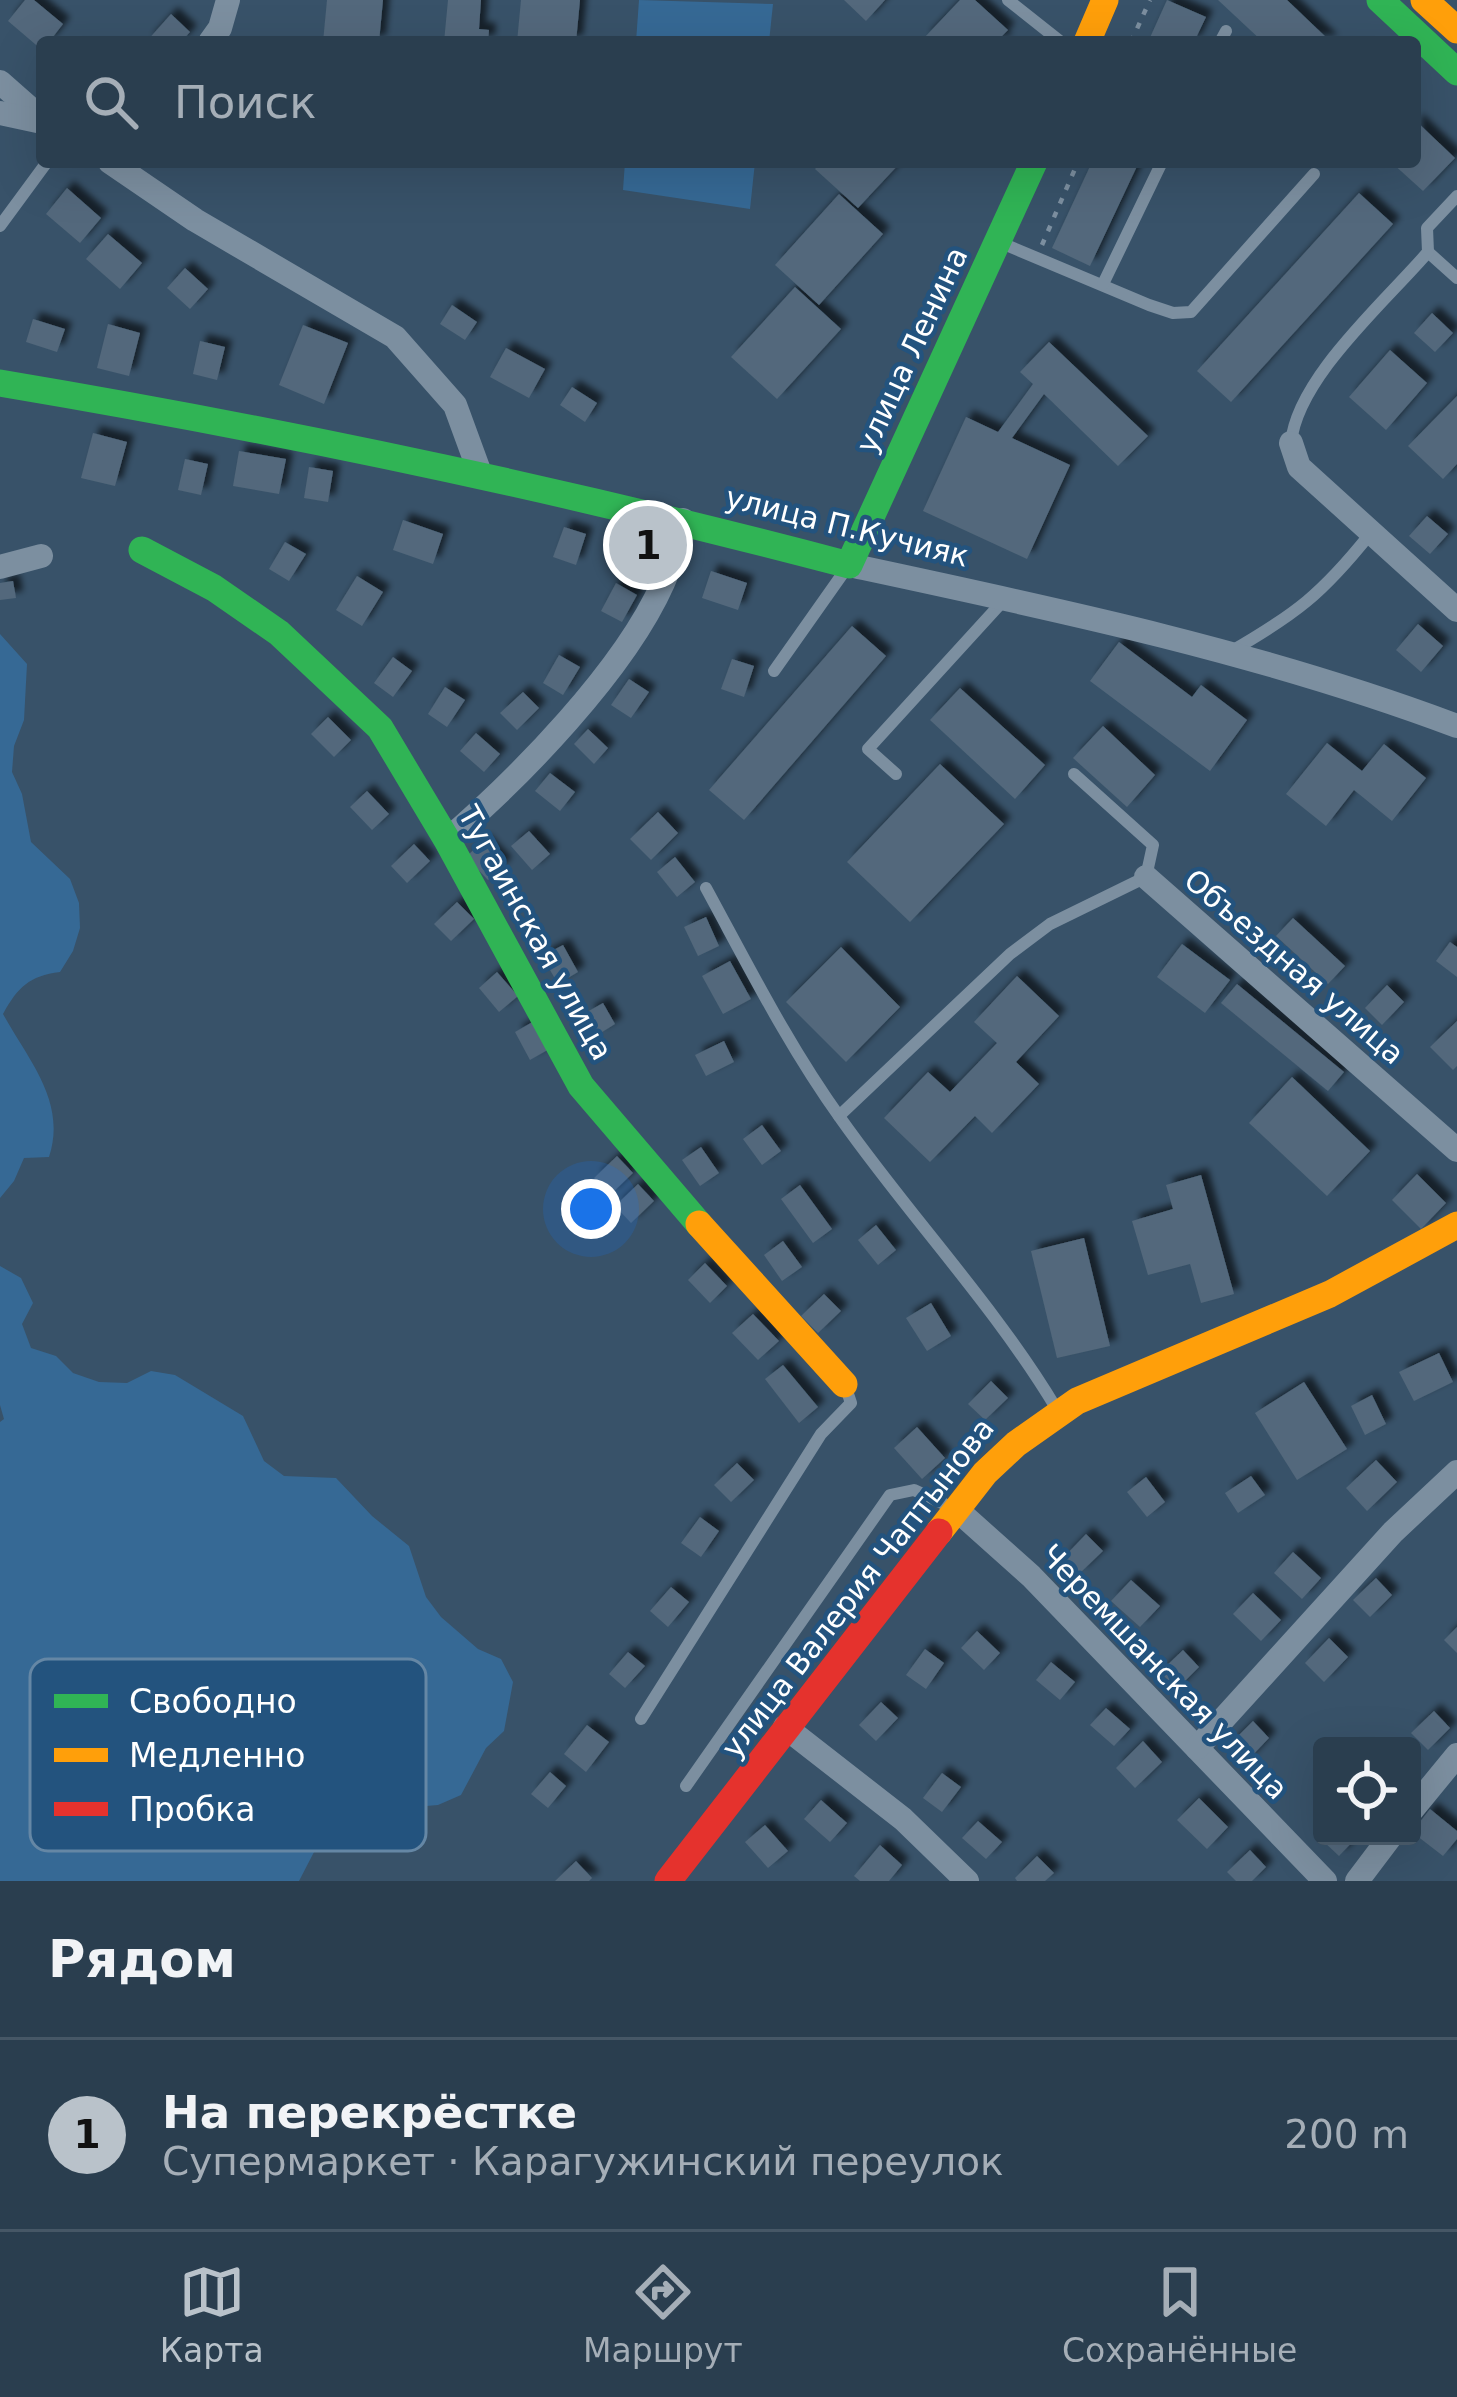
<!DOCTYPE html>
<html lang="ru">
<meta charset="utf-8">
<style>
:root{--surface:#2a3e4f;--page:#324556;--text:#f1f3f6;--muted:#a5aeb7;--line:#465766;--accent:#b9c2ca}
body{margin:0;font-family:"DejaVu Sans",sans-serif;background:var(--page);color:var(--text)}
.controls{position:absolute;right:36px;bottom:36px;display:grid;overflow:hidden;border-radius:12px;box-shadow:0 12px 48px #0002}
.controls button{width:108px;height:108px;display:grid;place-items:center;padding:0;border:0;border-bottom:3px solid var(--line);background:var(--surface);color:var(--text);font:60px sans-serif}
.you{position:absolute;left:591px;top:1209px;width:42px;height:42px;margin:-30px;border:9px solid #fff;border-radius:50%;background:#1a73e8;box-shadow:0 0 0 18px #1a73e833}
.badge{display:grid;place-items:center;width:78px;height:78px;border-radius:50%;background:var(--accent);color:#111;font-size:39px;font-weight:700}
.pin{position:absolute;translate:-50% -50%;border:6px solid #fff;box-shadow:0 3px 12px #0006}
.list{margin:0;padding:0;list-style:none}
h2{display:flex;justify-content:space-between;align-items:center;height:156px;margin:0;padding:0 48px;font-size:51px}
h2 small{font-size:39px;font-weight:400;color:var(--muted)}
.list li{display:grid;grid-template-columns:78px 1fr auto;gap:36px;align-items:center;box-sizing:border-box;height:192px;padding:0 48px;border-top:3px solid var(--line)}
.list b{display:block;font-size:45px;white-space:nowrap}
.list p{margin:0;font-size:39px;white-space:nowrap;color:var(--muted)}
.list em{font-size:39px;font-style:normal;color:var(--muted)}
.icon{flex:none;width:66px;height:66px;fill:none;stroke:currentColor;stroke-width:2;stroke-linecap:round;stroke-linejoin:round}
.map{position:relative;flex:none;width:1457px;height:1881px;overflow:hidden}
.search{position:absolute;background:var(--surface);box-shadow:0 12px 48px #0002;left:36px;right:36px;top:36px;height:132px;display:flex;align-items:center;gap:30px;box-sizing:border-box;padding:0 42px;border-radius:12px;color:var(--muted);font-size:45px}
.sheet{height:348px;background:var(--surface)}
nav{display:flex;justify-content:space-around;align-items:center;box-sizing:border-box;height:168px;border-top:3px solid var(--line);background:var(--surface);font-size:33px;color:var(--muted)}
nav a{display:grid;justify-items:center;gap:6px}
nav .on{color:var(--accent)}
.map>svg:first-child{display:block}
.green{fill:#366995}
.building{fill:#53687b;filter:url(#shadow)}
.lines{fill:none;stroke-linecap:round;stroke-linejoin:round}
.path{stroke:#7c8fa0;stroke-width:4.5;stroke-dasharray:6 9;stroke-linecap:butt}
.lane{stroke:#7c8fa0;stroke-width:12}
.street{stroke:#7c8fa0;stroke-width:24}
.fast{stroke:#30b455;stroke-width:27}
.slow{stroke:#ff9f0a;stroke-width:27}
.jam{stroke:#e5322d;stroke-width:27}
.labels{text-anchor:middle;stroke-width:9;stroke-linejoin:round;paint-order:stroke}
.street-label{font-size:30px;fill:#fff;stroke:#23537e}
.key{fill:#23537e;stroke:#6587a5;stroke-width:3}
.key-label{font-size:33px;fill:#fff}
</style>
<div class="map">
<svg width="1457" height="1881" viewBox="0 0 1457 1881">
<defs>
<filter id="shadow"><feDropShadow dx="7" dy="-7" stdDeviation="3" flood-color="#0009"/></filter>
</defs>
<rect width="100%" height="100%" fill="#385269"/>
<g class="green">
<polygon points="639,0 773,4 769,42 636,42"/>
<polygon points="625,162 755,162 750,209 623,190"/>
<path d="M0 634 27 664 24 720 14 746 12 772 22 794 31 842 70 879 79 903 80 928 73 951 60 972C29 976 18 987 3 1014 29 1061 67 1102 49 1157L24 1158 14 1181 0 1198Z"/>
<polygon points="0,1266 21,1278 33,1303 22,1324 31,1348 56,1356 73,1373 99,1382 127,1383 151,1371 175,1375 243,1416 264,1461 284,1476 336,1478 372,1516 409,1546 426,1597 441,1617 478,1649 501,1659 513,1682 504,1731 486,1748 461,1795 438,1805 414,1807 362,1786 341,1800 299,1881 0,1881 0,1422 4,1419 0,1405"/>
</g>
<g class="building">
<polygon points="25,0 34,0 63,24 49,42 42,42 42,50 8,21"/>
<polygon points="327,0 383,0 379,42 323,42"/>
<polygon points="448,0 481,0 479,29 489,30 488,42 444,42"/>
<polygon points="521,0 580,0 576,42 517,42"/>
<polygon points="844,0 885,0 866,21"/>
<polygon points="960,0 975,0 1008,30 1001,37 1006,42 928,42 924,38"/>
<polygon points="1167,0 1206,17 1194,42 1148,42"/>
<polygon points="1218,0 1287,0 1331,42 1263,42"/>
<polygon points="171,14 190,32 181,42 146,42"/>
<polygon points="1415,120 1455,158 1423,191 1391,162 1415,162"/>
<polygon points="822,162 901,162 858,208 815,169"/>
<polygon points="1092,162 1139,162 1090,266 1052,248"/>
<polygon points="67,188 101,218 80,243 46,214"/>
<polygon points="1359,193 1393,224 1231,402 1197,371"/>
<polygon points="839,194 883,234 819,305 775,265"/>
<polygon points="108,234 142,263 120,289 86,259"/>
<polygon points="185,268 208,289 190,309 167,288"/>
<polygon points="795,287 841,329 777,399 731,357"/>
<polygon points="452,305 477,322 465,340 440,324"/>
<polygon points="1432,313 1453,333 1435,352 1414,333"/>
<polygon points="33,319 65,329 57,352 26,342"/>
<polygon points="108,324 140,333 129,376 97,368"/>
<polygon points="303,325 348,343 324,404 279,385"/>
<polygon points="200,341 225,347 217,380 193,374"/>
<polygon points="1049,342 1148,436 1118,466 1044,394 1012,438 1070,465 1027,559 923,511 966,417 998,432 1033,384 1020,372"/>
<polygon points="506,348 545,369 529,398 490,377"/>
<polygon points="1390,350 1427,383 1386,430 1349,397"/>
<polygon points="572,387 597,403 585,422 560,405"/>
<polygon points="1457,396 1457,464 1443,479 1408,446"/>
<polygon points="93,433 127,442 115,486 81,478"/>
<polygon points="239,451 286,459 279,494 233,486"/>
<polygon points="185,459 208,464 201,495 178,490"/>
<polygon points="309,467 333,471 328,502 304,498"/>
<polygon points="1427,516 1448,534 1430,554 1409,536"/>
<polygon points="403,520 443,534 433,564 393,550"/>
<polygon points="564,527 586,534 576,565 553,557"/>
<polygon points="639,528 664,535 657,561 632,554"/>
<polygon points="285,542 306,554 289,581 269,569"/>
<polygon points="711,571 747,583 738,610 702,598"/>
<polygon points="357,576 383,592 362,626 336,610"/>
<polygon points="13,581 16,598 0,600 0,583"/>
<polygon points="616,583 637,595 622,622 601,611"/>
<polygon points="1418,624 1443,646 1421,672 1396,650"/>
<polygon points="852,626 886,656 744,820 709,790"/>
<polygon points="1119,642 1192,697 1201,685 1247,720 1210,771 1090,681"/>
<polygon points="559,655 580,667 563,695 543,683"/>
<polygon points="393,657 412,671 393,697 374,683"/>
<polygon points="732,659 754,666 744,697 721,689"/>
<polygon points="629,679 649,692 631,718 611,705"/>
<polygon points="445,687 465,700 447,727 428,714"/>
<polygon points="960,688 1045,765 1015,799 930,720"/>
<polygon points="523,692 539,708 517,730 500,713"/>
<polygon points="328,717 351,740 334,757 311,734"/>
<polygon points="1103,726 1155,775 1127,807 1073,758"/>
<polygon points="588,729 608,748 594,764 574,744"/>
<polygon points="476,733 500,754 484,772 460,751"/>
<polygon points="1327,743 1362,771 1384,744 1426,778 1392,821 1354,790 1326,826 1286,794"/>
<polygon points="940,764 1004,824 910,922 847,862"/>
<polygon points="550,773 575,792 560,811 535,791"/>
<polygon points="367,791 389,814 372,830 350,807"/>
<polygon points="658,812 678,833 651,860 630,839"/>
<polygon points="529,831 550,854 532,870 511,846"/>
<polygon points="483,841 505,864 488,880 466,857"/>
<polygon points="414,844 430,861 407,883 391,866"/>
<polygon points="675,857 695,882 677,897 657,872"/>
<polygon points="457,902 474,919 451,941 434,924"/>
<polygon points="706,917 719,946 698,956 684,927"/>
<polygon points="1293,918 1345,966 1328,984 1276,936"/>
<polygon points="1450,942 1457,947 1457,977 1436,961"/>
<polygon points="1182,944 1230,980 1205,1013 1157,977"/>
<polygon points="563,945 578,972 558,984 542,956"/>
<polygon points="841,947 900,1007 846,1062 786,1002"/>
<polygon points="730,961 751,999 723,1014 702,976"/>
<polygon points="497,972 518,996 499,1012 479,988"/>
<polygon points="1017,976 1059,1016 1016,1062 1039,1084 992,1133 975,1116 930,1162 884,1118 928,1072 950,1092 997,1043 974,1022"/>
<polygon points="1237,984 1344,1072 1328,1091 1221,1003"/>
<polygon points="1387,985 1404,1002 1382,1025 1365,1008"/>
<polygon points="603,1003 615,1024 599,1034 587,1012"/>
<polygon points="536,1020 551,1048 530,1060 515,1032"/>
<polygon points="1457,1021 1457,1066 1453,1070 1430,1047"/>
<polygon points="724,1041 734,1062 706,1076 695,1055"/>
<polygon points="1292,1077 1370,1151 1327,1196 1249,1123"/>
<polygon points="762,1125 781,1151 762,1165 743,1139"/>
<polygon points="701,1147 719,1173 700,1186 682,1160"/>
<polygon points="617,1156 633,1173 610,1195 594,1178"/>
<polygon points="1417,1174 1446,1203 1421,1229 1392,1200"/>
<polygon points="1201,1175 1234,1294 1201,1303 1190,1264 1148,1275 1132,1221 1173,1209 1166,1185"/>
<polygon points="638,1184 654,1201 631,1223 615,1206"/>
<polygon points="800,1185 832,1229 813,1243 781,1199"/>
<polygon points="876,1225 896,1250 878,1265 858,1240"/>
<polygon points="1084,1238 1110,1346 1057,1358 1031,1251"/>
<polygon points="783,1241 802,1267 782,1281 764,1255"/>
<polygon points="705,1263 727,1286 710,1303 688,1280"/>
<polygon points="824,1294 841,1311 818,1333 801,1316"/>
<polygon points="931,1303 951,1336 927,1351 906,1318"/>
<polygon points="753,1314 779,1341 758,1360 732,1333"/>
<polygon points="1439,1353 1453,1382 1414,1401 1399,1372"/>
<polygon points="783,1365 818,1407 799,1423 765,1379"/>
<polygon points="991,1381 1008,1398 985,1420 968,1404"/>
<polygon points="1304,1382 1347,1449 1297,1480 1255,1413"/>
<polygon points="1372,1395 1386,1424 1365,1435 1351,1406"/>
<polygon points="917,1427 945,1458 922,1479 894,1448"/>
<polygon points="1376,1460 1397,1482 1367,1511 1346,1488"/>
<polygon points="737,1463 754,1480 731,1502 714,1485"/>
<polygon points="1251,1476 1265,1495 1238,1513 1225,1493"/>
<polygon points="1146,1477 1165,1502 1147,1517 1127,1492"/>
<polygon points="700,1517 719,1531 701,1557 681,1543"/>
<polygon points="1086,1534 1103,1551 1080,1573 1064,1557"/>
<polygon points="1293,1552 1321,1578 1302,1599 1274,1573"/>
<polygon points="1376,1578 1392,1595 1370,1617 1353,1600"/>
<polygon points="1131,1580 1160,1606 1140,1627 1111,1601"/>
<polygon points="671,1587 689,1602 668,1627 650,1611"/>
<polygon points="1253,1593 1281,1620 1261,1641 1233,1614"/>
<polygon points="1457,1627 1457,1653 1444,1640"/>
<polygon points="977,1631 1000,1653 984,1670 961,1648"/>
<polygon points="1329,1638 1348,1657 1324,1682 1305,1663"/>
<polygon points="925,1649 944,1663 926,1689 906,1675"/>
<polygon points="1183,1650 1199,1667 1177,1689 1160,1672"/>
<polygon points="628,1652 645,1666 625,1688 609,1674"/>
<polygon points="1051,1662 1075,1682 1060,1700 1036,1680"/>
<polygon points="881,1702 898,1718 876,1741 859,1725"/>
<polygon points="1106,1708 1130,1729 1114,1746 1090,1725"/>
<polygon points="1434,1711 1450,1728 1428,1750 1411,1733"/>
<polygon points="1253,1721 1269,1738 1247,1761 1230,1744"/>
<polygon points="587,1725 609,1742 586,1772 564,1754"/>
<polygon points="1143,1741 1162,1762 1135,1788 1116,1768"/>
<polygon points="550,1772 566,1786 548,1808 531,1794"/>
<polygon points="942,1773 961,1787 942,1812 923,1798"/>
<polygon points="1199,1798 1228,1827 1207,1849 1177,1820"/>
<polygon points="821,1800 847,1823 830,1842 804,1819"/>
<polygon points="1430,1809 1457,1831 1457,1839 1443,1856 1412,1832"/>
<polygon points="978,1821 1002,1842 986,1859 962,1838"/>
<polygon points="765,1825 788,1851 768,1868 745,1842"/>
<polygon points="1326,1836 1358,1836 1339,1856 1322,1840"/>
<polygon points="880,1845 902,1865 889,1881 860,1881 854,1876"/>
<polygon points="1250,1850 1266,1867 1252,1881 1236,1881 1227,1872"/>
<polygon points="1037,1856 1054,1873 1045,1881 1017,1881 1015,1878"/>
<polygon points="576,1861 592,1878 589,1881 555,1881"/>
</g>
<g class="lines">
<g class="path">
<polyline points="1131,42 1150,0"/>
<polyline points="1042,245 1078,162"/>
</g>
<g class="lane">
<polyline points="1008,0 1061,42"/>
<polyline points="1220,42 1226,31"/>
<polyline points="0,226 47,162"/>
<polyline points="999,242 1149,305 1173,313 1191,312 1314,174"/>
<polyline points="1428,252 1457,278"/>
<polyline points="1103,284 1162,162"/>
<path d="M1291 443C1297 378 1385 302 1428 252L1427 228 1457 196"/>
<path d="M1230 652C1296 614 1322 594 1370 534"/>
<polyline points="774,671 846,569"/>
<polyline points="896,774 868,749 1004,600"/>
<path d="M706 888C749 967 789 1047 841 1119 911 1218 994 1305 1056 1408"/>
<polyline points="839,1116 1010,954 1050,924 1146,877 1153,845 1074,774"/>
<polyline points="641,1719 821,1434 851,1403 845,1385"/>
<polyline points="686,1786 890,1495 914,1490 955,1509"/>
</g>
<g class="street">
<polyline points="210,42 220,28 228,0"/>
<polyline points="0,82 42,119"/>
<polyline points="0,113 42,122"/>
<polyline points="110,162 195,220 395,337 455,405 481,476"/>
<polyline points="1291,443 1299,467 1457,610"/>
<path d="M849 565C1055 609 1260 652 1457 726"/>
<polyline points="0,567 41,556"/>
<path d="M447 840C520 777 624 671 663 583 672 563 676 540 683 520"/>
<polyline points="1146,877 1457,1150"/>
<polyline points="956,1509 1031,1576 1325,1881"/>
<polyline points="785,1727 903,1819 967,1881"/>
<polyline points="1197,1748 1393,1532 1457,1472"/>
<polyline points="1412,1810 1457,1755"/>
<polyline points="1357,1881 1391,1836"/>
</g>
<g class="fast">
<polyline points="1380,0 1457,72"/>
<path d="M0 383C286 431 569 491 849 565L1034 162"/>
<polyline points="142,550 214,588 279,633 380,728 447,840 581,1086 699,1224"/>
</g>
<g class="slow">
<polyline points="1424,0 1457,30"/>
<polyline points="1087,42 1105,0"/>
<polyline points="699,1224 844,1384"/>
<polyline points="939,1532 985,1473 1016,1444 1077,1401 1330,1294 1457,1225"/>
</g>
<polyline class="jam" points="668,1881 939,1532"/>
</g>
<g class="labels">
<g class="street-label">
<text transform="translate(912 350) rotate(-65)" y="10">улица Ленина</text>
<text transform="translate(847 527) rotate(14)" y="10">улица П.Кучияк</text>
<text transform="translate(535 933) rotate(61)" y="10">Тугаинская улица</text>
<text transform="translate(1294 967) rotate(41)" y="10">Объездная улица</text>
<text transform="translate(858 1588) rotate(-52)" y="10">улица Валерия Чаптынова</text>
<text transform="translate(1164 1672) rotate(46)" y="10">Черемшанская улица</text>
</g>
</g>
<rect x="30" y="1659" width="396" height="192" rx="18" class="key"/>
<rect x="54" y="1694" width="54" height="14" fill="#30b455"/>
<rect x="54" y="1748" width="54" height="14" fill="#ff9f0a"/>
<rect x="54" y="1802" width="54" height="14" fill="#e5322d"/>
<g class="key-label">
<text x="129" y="1713">Свободно</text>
<text x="129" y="1767">Медленно</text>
<text x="129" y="1821">Пробка</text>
</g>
</svg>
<div class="controls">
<button><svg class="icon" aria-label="locate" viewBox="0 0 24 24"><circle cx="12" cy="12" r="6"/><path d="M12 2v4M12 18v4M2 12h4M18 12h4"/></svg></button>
</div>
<div class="you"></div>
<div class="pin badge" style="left:648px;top:545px">1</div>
<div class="search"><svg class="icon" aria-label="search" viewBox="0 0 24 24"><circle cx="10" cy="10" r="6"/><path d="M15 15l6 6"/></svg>Поиск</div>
</div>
<section class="sheet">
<h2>Рядом<small></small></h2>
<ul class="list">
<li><span class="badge">1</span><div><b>На перекрёстке</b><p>Супермаркет · Карагужинский переулок</p></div><em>200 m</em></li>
</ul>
</section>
<nav>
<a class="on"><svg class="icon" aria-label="map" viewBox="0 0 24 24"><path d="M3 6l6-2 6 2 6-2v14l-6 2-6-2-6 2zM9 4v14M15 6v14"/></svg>Карта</a>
<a><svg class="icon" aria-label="directions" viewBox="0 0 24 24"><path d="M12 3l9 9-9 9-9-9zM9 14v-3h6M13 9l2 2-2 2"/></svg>Маршрут</a>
<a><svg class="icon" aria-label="saved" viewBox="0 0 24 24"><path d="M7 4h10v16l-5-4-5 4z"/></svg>Сохранённые</a>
</nav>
